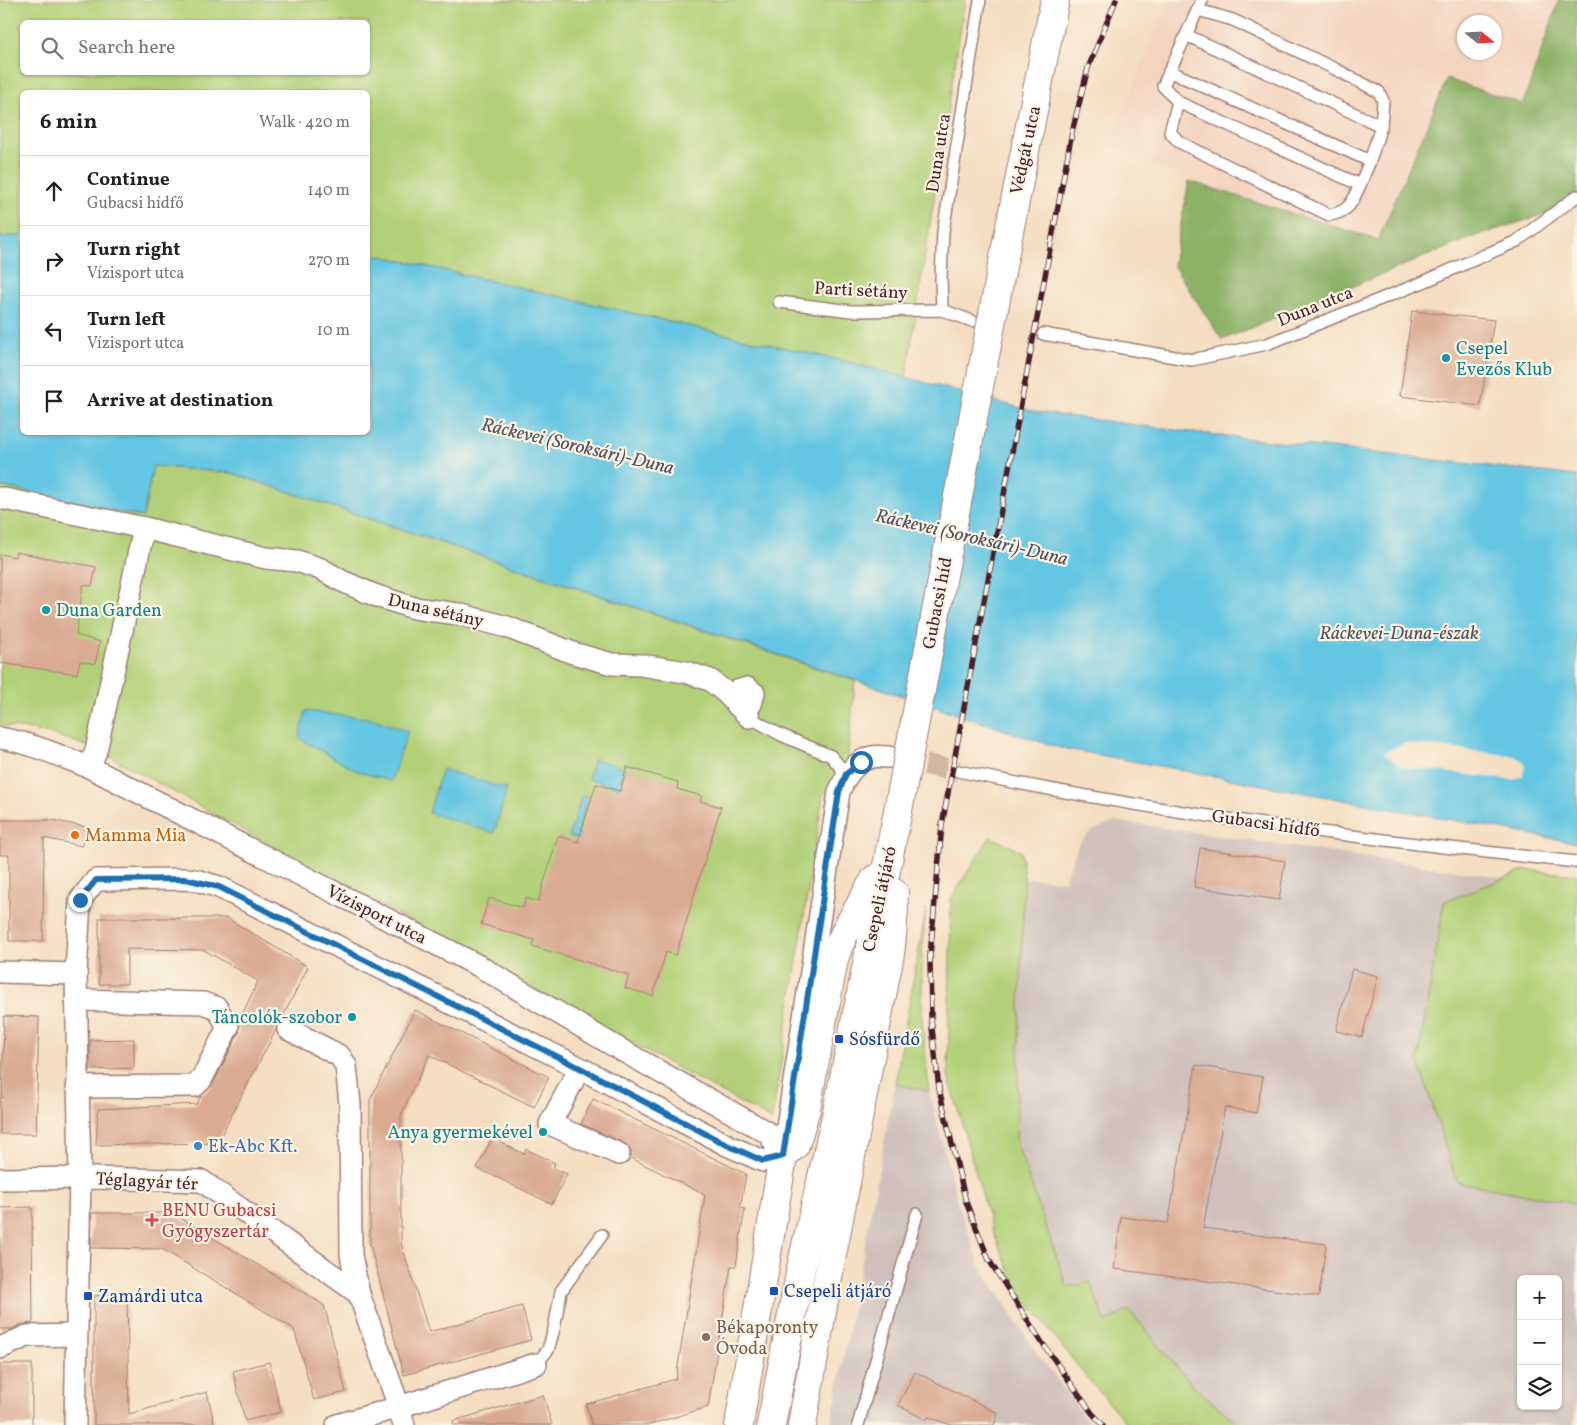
<!DOCTYPE html>
<meta charset="utf-8">
<style>
:root{--surface:#fff;--page:#f6f6f6;--text:#202124;--muted:#757577;--line:#e0e0e0}
body{margin:0;font-family:Vollkorn,serif;background:var(--page);color:var(--text)}
.controls{position:absolute;right:15px;bottom:15px;display:grid;overflow:hidden;border-radius:8px;box-shadow:0 1px 4px #0004}
.controls button{width:45px;height:45px;display:grid;place-items:center;padding:0;border:0;border-bottom:1px solid var(--line);background:var(--surface);color:var(--text);font:25px sans-serif}
.compass{position:absolute;left:1457px;top:15px;width:45px;height:45px;border-radius:50%;background:var(--surface);box-shadow:0 1px 4px #0004;rotate:108deg}
.stop{position:absolute;width:15px;height:15px;margin:-11px;border:4px solid #1f6fb2;border-radius:50%;background:#fff}
.stop.end{background:#1f6fb2;border-color:#fff;box-shadow:0 1px 5px #0008}
.list{margin:0;padding:0;list-style:none}
h2{display:flex;justify-content:space-between;align-items:center;height:65px;margin:0;padding:0 20px;font-size:21px}
h2 small{font-size:16px;font-weight:400;color:var(--muted)}
.list li{display:grid;grid-template-columns:32px 1fr auto;gap:15px;align-items:center;box-sizing:border-box;height:70px;padding:0 20px;border-top:1px solid var(--line)}
.list b{display:block;font-size:19px;white-space:nowrap}
.list p{margin:0;font-size:16px;white-space:nowrap;color:var(--muted)}
.list em{font-size:16px;font-style:normal;color:var(--muted)}
.icon{flex:none;width:28px;height:28px;fill:none;stroke:currentColor;stroke-width:2;stroke-linecap:round;stroke-linejoin:round}
.map{position:relative;flex:none;width:1577px;height:1425px;overflow:hidden}
.search{position:absolute;background:var(--surface);box-shadow:0 1px 4px #0004;left:20px;top:20px;width:350px;height:55px;display:flex;align-items:center;gap:12px;box-sizing:border-box;padding:0 18px;border-radius:8px;color:var(--muted);font-size:19px}
.panel{position:absolute;background:var(--surface);box-shadow:0 1px 4px #0004;left:20px;top:90px;width:350px;height:345px;border-radius:8px}
.map>svg:first-child{display:block}
.built{fill:#f3d4bf;fill-rule:evenodd}
.industrial{fill:#cfc0bb;fill-rule:evenodd}
.green{fill:#b1d077;stroke:#7e7851;fill-rule:evenodd}
.forest{fill:#8cb268;stroke:#6b684a}
.water{fill:#64c6e2;stroke:#577286}
.pier{fill:#f4ddc1}
.building{fill:#daaa93}
.lines{fill:none;stroke-linecap:round;stroke-linejoin:round}
.street-tunnel{stroke:#d2b7a3;stroke-width:21;stroke-dasharray:21 11;stroke-linecap:butt}
.lane-casing{stroke:#9f7e76;stroke-width:14}
.street-casing{stroke:#9f7e76;stroke-width:24}
.secondary-casing{stroke:#9f7e76;stroke-width:30}
.lane{stroke:#fff;stroke-width:11}
.street{stroke:#fff;stroke-width:21}
.secondary{stroke:#fff;stroke-width:28}
.rail-casing{stroke:#4a1f2b;stroke-width:5.5}
.rail{stroke:#fcf5e5;stroke-width:4;stroke-dasharray:11;stroke-linecap:butt}
.secondary-bridge-casing{stroke:#9f7e76;stroke-width:30;stroke-linecap:butt}
.secondary-bridge{stroke:#fff;stroke-width:28}
.route{stroke:#1f6fb2;stroke-width:6}
.culture-dot{fill:#0f9aa8;stroke:#fcf5e5;stroke-width:2}
.food-dot{fill:#e8710a;stroke:#fcf5e5;stroke-width:2}
.transit-dot{fill:#1a4fb4;stroke:#fcf5e5;stroke-width:2}
.shop-dot{fill:#3f7fe0;stroke:#fcf5e5;stroke-width:2}
.health-dot{fill:#e0444e;stroke:#fcf5e5;stroke-width:2}
.education-dot{fill:#8d6e63;stroke:#fcf5e5;stroke-width:2}
.labels{text-anchor:middle;stroke-width:4.5;stroke-linejoin:round;paint-order:stroke}
.street-label{font-size:18px;fill:#4a1f2b;stroke:#fcf5e5}
.culture-label{font-size:18px;fill:#0d838f;stroke:#fcf5e5;text-anchor:start}
.food-label{font-size:18px;fill:#c56008;stroke:#fcf5e5;text-anchor:start}
.transit-label{font-size:18px;fill:#164399;stroke:#fcf5e5;text-anchor:start}
.shop-label{font-size:18px;fill:#366cbe;stroke:#fcf5e5;text-anchor:start}
.health-label{font-size:18px;fill:#be3a42;stroke:#fcf5e5;text-anchor:start}
.education-label{font-size:18px;fill:#785e54;stroke:#fcf5e5;text-anchor:start}
.water-label{font-size:19px;font-style:italic;fill:#525162;stroke:#fcf5e5}
</style>
<div class="map">
<svg width="1577" height="1425" viewBox="0 0 1577 1425">
<rect width="100%" height="100%" fill="#fcf5e5"/>
<filter id="ink" filterUnits="userSpaceOnUse"><feTurbulence type="fractalNoise" baseFrequency=".02" numOctaves="2"/><feDisplacementMap in="SourceGraphic" scale="10" xChannelSelector="R" yChannelSelector="G"/><feConvolveMatrix kernelMatrix="1 2 1 2 8 2 1 2 1" color-interpolation-filters="sRGB"/></filter>
<filter id="wash" filterUnits="userSpaceOnUse"><feTurbulence type="fractalNoise" baseFrequency=".0096" numOctaves="4" result="noise"/><feDisplacementMap in="SourceGraphic" scale="20" xChannelSelector="R" yChannelSelector="G"/><feGaussianBlur stdDeviation="1.12" result="paint"/><feColorMatrix in="noise" values="0 0 0 0 0 0 0 0 0 0 0 0 0 0 0 0 0 1.4 0 .05"/><feComposite in="paint" operator="in"/></filter>
<g filter="url(#wash)">
<rect width="100%" height="100%" fill="#f4ddc1"/>
<path class="built" d="M1169 0H1559L1523 105 1447 79 1378 241 1189 181 1109 145ZM1464 22H1494V52H1464Z"/>
<g class="industrial">
<path d="M1115 821 1577 888V1386L1573 1425H1240L1192 1385 1129 1310 1105 1322 1090 1282 1067 1287 1016 1141 1024 878 1064 881 1079 843 1092 831ZM1521 1279H1558V1406H1521Z"/>
<polygon points="895,1084 929,1091 958,1204 980,1265 1032,1346 1090,1425 831,1425"/>
</g>
<g class="green">
<path d="M0 0H965L906 378 852 363 368 253V92H22V235L0 237ZM22 22H368V72H22Z"/>
<path d="M153 466 232 473 855 681 846 774 823 795 772 1120 105 754C73 739 36 728 0 726V486L143 517Z"/>
<polygon points="990,837 1021,851 1024,878 1016,1141 1067,1287 1090,1282 1105,1322 1129,1310 1192,1385 1240,1425 1128,1425 1079,1368 1016,1287 992,1229 948,1075 951,899"/>
<polygon points="1525,870 1577,875 1577,1204 1457,1182 1418,1060 1444,902"/>
<polygon points="926,909 922,956 922,1019 929,1091 895,1084"/>
</g>
<polygon class="forest" points="1559,0 1577,0 1577,204 1473,237 1222,340 1173,265 1189,181 1378,240 1447,79 1523,104"/>
<g class="water">
<polygon points="22,235 22,432 368,432 368,253 852,363 1036,412 1182,431 1577,476 1577,843 1056,747 232,473 153,466 143,517 0,486 0,237"/>
<polygon points="306,711 374,719 408,731 391,781 357,771 299,738"/>
<polygon points="594,759 625,768 619,788 588,779"/>
<polygon points="442,769 507,789 494,833 429,813"/>
<polygon points="582,795 588,796 577,833 585,836 584,841 569,836"/>
</g>
<polygon class="pier" points="1405,743 1515,756 1525,763 1523,776 1513,780 1403,767 1383,753"/>
<g id="blocks">
<g class="building">
<polygon points="1412,311 1494,320 1480,406 1400,396"/>
<polygon points="16,552 96,567 92,586 83,585 76,635 100,642 95,664 80,661 77,674 0,663 0,554 15,557"/>
<polygon points="627,767 678,782 677,789 702,796 700,801 721,807 676,955 666,952 653,996 625,988 629,975 532,946 534,940 481,924 489,898 523,908 526,898 538,902 558,836 578,842 596,784 620,791"/>
<polygon points="0,820 52,820 86,827 82,846 44,838 43,941 9,941 9,855 0,855"/>
<polygon points="1200,848 1285,861 1279,900 1194,887"/>
<polygon points="99,918 227,918 308,967 282,1018 277,1024 276,1030 217,1143 96,1145 98,1109 197,1104 201,1096 212,1086 239,1033 240,1026 239,1021 258,981 204,950 127,949 127,984 99,984"/>
<polygon points="1352,969 1378,976 1362,1037 1336,1031"/>
<polygon points="415,1010 549,1077 534,1107 429,1055 401,1115 401,1243 429,1332 522,1306 531,1340 404,1375 370,1244 370,1100"/>
<polygon points="4,1016 39,1017 36,1134 0,1134 0,1098 2,1098"/>
<polygon points="134,1039 134,1068 90,1070 90,1040"/>
<polygon points="1196,1065 1263,1077 1256,1113 1225,1107 1203,1228 1326,1244 1319,1296 1114,1269 1121,1217 1168,1223"/>
<polygon points="593,1099 746,1174 740,1208 745,1209 740,1238 736,1266 731,1266 708,1407 648,1425 592,1425 586,1404 676,1379 705,1195 631,1158 631,1152 629,1147 624,1143 581,1124"/>
<polygon points="492,1138 524,1154 526,1149 555,1163 553,1168 567,1174 552,1204 477,1168"/>
<polygon points="32,1207 33,1323 22,1324 12,1329 0,1329 0,1208"/>
<polygon points="92,1213 172,1213 324,1305 346,1392 314,1400 294,1329 162,1249 91,1248"/>
<polygon points="127,1293 129,1414 207,1392 214,1422 203,1425 94,1425 94,1296"/>
<polygon points="269,1362 281,1412 245,1421 233,1371"/>
<rect x="0" y="1364" width="32" height="61"/>
<polygon points="915,1372 998,1413 994,1425 951,1425 928,1417 926,1420 898,1405"/>
<polygon points="543,1395 552,1425 453,1425 453,1421"/>
</g>
</g>
</g>
<g filter="url(#ink)">
<use href="#blocks" fill-opacity="0" stroke="#9f7e76" stroke-width="1"/>
<g class="lines">
<polyline class="street-tunnel" points="894,758 958,771"/>
<defs>
<g id="lane">
<polyline points="1198,10 1233,20 1335,69 1379,92 1383,101 1381,126 1370,161 1360,185"/>
<polyline points="1186,35 1381,126"/>
<polyline points="1169,71 1370,161"/>
<path d="M1178 102 1170 132 1179 142 1329 215C1350 212 1352 202 1360 185L1178 102 1163 86 1202 0"/>
<polyline points="779,302 851,311 942,310 972,321"/>
<polyline points="942,310 941,278 943,232 980,0"/>
<polyline points="1043,334 1192,360 1267,344 1421,283 1517,241 1577,196"/>
<polyline points="749,717 781,735 831,756 846,774"/>
<path d="M958 771C1162 814 1370 840 1577 862"/>
<polyline points="536,1364 548,1350 554,1329 561,1291 602,1235"/>
<polyline points="858,1425 917,1214"/>
</g>
<g id="street">
<polyline points="0,498 144,528 266,558 297,561 321,569 342,581 374,595 414,608 458,614 507,627 573,653 612,664 641,665 686,672 710,680 725,692 749,717"/>
<polyline points="725,692 731,693 747,688 754,693 751,704 747,707 738,706"/>
<path d="M0 738C31 743 60 756 89 767L479 966 616 1047 768 1133 783 1156"/>
<polyline points="89,767 96,751 144,528"/>
<polyline points="0,972 76,974"/>
<polyline points="76,1000 203,1003 217,1008 228,1027 201,1080 195,1086 77,1087"/>
<polyline points="288,1029 340,1056 346,1066 350,1104 351,1255 359,1294 399,1407 404,1425"/>
<polyline points="580,1068 550,1124 619,1154"/>
<path d="M784 1146 839 792C845 777 854 761 872 757 877 756 883 757 889 757"/>
<polyline points="0,1179 95,1178 202,1181 359,1294"/>
<polyline points="0,1348 27,1336 76,1335"/>
<polyline points="75,1425 80,1178 76,974 80,900 96,880 186,879 199,881 219,887 580,1068 727,1145 763,1161 783,1156"/>
<polyline points="337,1425 399,1407 536,1364"/>
</g>
<g id="secondary">
<polyline points="1001,272 1055,0"/>
<path d="M878 1001C891 967 894 929 894 893"/>
<polyline points="739,1425 783,1156 795,1145 806,1109 834,959 839,945 848,926 875,879"/>
<polyline points="771,1425 802,1263 837,1112 897,816"/>
<polyline points="802,1425 832,1255 884,985"/>
</g>
</defs>
<use href="#lane" class="lane-casing"/>
<use href="#street" class="street-casing"/>
<use href="#secondary" class="secondary-casing"/>
<use href="#lane" class="lane"/>
<use href="#street" class="street"/>
<use href="#secondary" class="secondary"/>
<defs>
<polyline id="rail" points="1103,1425 1092,1413 1041,1341 989,1260 966,1202 953,1148 939,1089 931,1019 930,956 942,825 1072,132 1088,68 1116,0"/>
</defs>
<use href="#rail" class="rail-casing"/>
<use href="#rail" class="rail"/>
<defs>
<polyline id="secondary-bridge" points="897,816 1001,272"/>
</defs>
<use href="#secondary-bridge" class="secondary-bridge-casing"/>
<use href="#secondary-bridge" class="secondary-bridge"/>
</g>
</g>
<g class="lines" filter="url(#ink)">
<polyline class="route" points="80,900 96,880 186,879 219,887 580,1068 727,1145 763,1161 783,1156 839,792 846,774 861,762"/>
</g>
<g class="culture-dot">
<circle cx="1446" cy="358" r="5"/>
<circle cx="46" cy="610" r="5"/>
<circle cx="352" cy="1017" r="5"/>
<circle cx="543" cy="1132" r="5"/>
</g>
<circle class="food-dot" cx="75" cy="835" r="5"/>
<g class="transit-dot">
<rect x="834" y="1034" width="10" height="10" rx="2.5"/>
<rect x="769" y="1286" width="10" height="10" rx="2.5"/>
<rect x="83" y="1291" width="10" height="10" rx="2.5"/>
</g>
<circle class="shop-dot" cx="198" cy="1146" r="5"/>
<path class="health-dot" d="M149.5 1212.5h5v5h5v5h-5v5h-5v-5h-5v-5h5z"/>
<circle class="education-dot" cx="706" cy="1337" r="5"/>
<g class="labels">
<g class="street-label">
<text transform="translate(1025 150) rotate(-78)" y="6">Védgát utca</text>
<text transform="translate(938 153) rotate(-81)" y="6">Duna utca</text>
<text transform="translate(861 290) rotate(3)" y="6">Parti sétány</text>
<text transform="translate(1315 306) rotate(-22)" y="6">Duna utca</text>
<text transform="translate(937 603) rotate(-79)" y="6">Gubacsi híd</text>
<text transform="translate(436 610) rotate(13)" y="6">Duna sétány</text>
<text transform="translate(1266 823) rotate(8)" y="6">Gubacsi hídfő</text>
<text transform="translate(879 899) rotate(-78)" y="6">Csepeli átjáró</text>
<text transform="translate(377 914) rotate(27)" y="6">Vízisport utca</text>
<text transform="translate(147 1181) rotate(3)" y="6">Téglagyár tér</text>
</g>
<g class="culture-label">
<text x="1456" y="354">Csepel<tspan x="1456" dy="21">Evezős Klub</tspan></text>
<text x="56" y="616">Duna Garden</text>
<text x="342" y="1023" text-anchor="end">Táncolók-szobor</text>
<text x="533" y="1138" text-anchor="end">Anya gyermekével</text>
</g>
<g class="food-label">
<text x="85" y="841">Mamma Mia</text>
</g>
<g class="transit-label">
<text x="849" y="1045">Sósfürdő</text>
<text x="784" y="1297">Csepeli átjáró</text>
<text x="98" y="1302">Zamárdi utca</text>
</g>
<g class="shop-label">
<text x="208" y="1152">Ek-Abc Kft.</text>
</g>
<g class="health-label">
<text x="162" y="1216">BENU Gubacsi<tspan x="162" dy="21">Gyógyszertár</tspan></text>
</g>
<g class="education-label">
<text x="716" y="1333">Békaporonty<tspan x="716" dy="21">Óvoda</tspan></text>
</g>
<g class="water-label">
<text transform="translate(578 445) rotate(13)" y="7">Ráckevei (Soroksári)-Duna</text>
<text transform="translate(972 536) rotate(13)" y="7">Ráckevei (Soroksári)-Duna</text>
<text x="1399" y="639">Ráckevei-Duna-észak</text>
</g>
</g>
</svg>
<div class="controls">
<button>+</button>
<button>−</button>
<button><svg class="icon" aria-label="layers" viewBox="0 0 24 24"><path d="M12 4l9 5-9 5-9-5zM3 14l9 5 9-5"/></svg></button>
</div>
<svg class="compass" viewBox="-18 -18 36 36"><path d="M0-13l5 13h-10z" fill="#e53935"/><path d="M0 13l5-13h-10z" fill="#757577"/></svg>
<div class="stop" style="left:861px;top:762px"></div>
<div class="stop end" style="left:80px;top:900px"></div>
<div class="search"><svg class="icon" aria-label="search" viewBox="0 0 24 24"><circle cx="10" cy="10" r="6"/><path d="M15 15l6 6"/></svg>Search here</div>
<section class="panel">
<h2>6 min<small>Walk · 420 m</small></h2>
<ul class="list">
<li><svg class="icon" aria-label="ahead" viewBox="0 0 24 24"><path d="M12 20V5M6 11l6-6 6 6"/></svg><div><b>Continue</b><p>Gubacsi hídfő</p></div><em>140 m</em></li>
<li><svg class="icon" aria-label="right" viewBox="0 0 24 24"><path d="M7 20v-9h11M14 6l5 5-5 5"/></svg><div><b>Turn right</b><p>Vízisport utca</p></div><em>270 m</em></li>
<li><svg class="icon" aria-label="left" viewBox="0 0 24 24"><path d="M17 20v-9H6M10 6l-5 5 5 5"/></svg><div><b>Turn left</b><p>Vízisport utca</p></div><em>10 m</em></li>
<li><svg class="icon" aria-label="arrive" viewBox="0 0 24 24"><path d="M6 21V4h12l-3 4 3 4H6"/></svg><div><b>Arrive at destination</b></div></li>
</ul>
</section>
</div>
